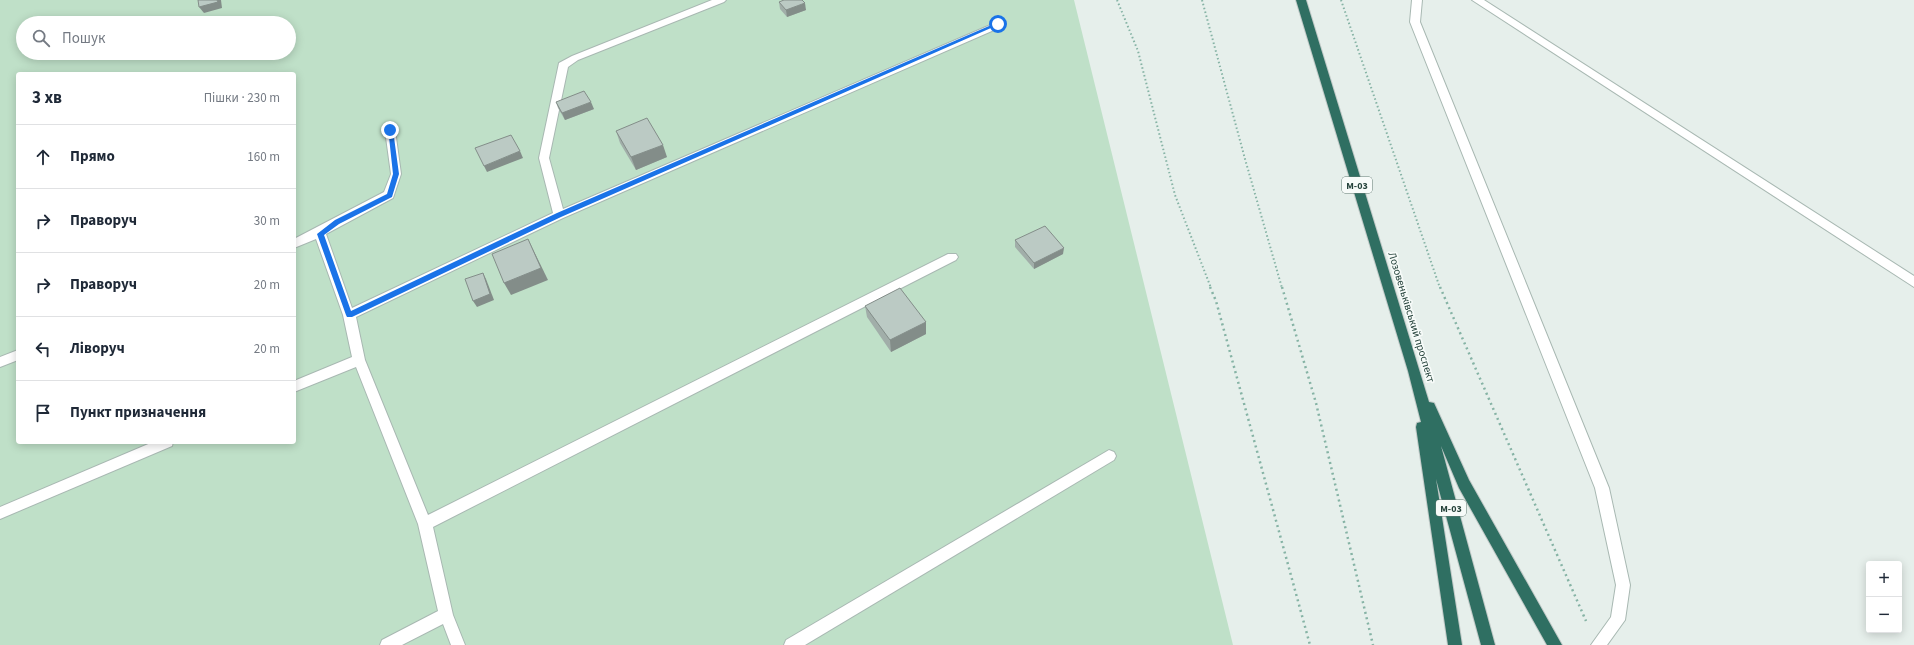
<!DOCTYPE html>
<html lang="uk">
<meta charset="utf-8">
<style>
:root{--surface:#fff;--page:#f2f2f3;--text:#1f2937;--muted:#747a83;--line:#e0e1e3}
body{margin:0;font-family:"Source Sans 3",sans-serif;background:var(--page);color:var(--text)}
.controls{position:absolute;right:12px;bottom:12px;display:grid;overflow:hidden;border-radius:4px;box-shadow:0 2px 10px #0003}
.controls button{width:36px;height:36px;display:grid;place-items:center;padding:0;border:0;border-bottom:1px solid var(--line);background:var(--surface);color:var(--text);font:20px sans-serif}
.stop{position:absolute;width:12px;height:12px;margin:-9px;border:3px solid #1a73e8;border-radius:50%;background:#fff}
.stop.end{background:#1a73e8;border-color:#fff;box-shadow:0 1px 4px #0008}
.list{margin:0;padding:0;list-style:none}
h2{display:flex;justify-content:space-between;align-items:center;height:52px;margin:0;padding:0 16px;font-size:17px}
h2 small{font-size:13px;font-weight:400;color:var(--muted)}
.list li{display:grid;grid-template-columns:26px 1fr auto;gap:12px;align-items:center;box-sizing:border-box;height:64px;padding:0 16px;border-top:1px solid var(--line)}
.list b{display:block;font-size:15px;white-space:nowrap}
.list em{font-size:13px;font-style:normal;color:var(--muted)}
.icon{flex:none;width:22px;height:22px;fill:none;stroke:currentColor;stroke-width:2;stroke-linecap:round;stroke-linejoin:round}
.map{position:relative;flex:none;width:1914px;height:645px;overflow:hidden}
.search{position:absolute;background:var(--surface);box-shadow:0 2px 10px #0003;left:16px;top:16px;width:280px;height:44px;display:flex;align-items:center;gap:10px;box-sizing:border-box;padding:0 14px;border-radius:22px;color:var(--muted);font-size:15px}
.panel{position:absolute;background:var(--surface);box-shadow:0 2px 10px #0003;left:16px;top:72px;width:280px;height:372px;border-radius:4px}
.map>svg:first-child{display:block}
.green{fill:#bfe0c8;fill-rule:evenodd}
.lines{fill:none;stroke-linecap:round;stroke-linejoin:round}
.lane-casing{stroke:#a8b8b2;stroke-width:2}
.street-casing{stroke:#a8b8b2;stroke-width:2}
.highway-casing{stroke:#c2cac8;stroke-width:2}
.path-far1{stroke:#86b3a5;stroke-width:2;stroke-dasharray:1.5 2.5;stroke-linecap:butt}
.path{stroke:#86b3a5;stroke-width:2.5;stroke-dasharray:2 3.5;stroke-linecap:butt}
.lane{fill:#fff;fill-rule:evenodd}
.street{fill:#fff;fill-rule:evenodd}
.highway{fill:#2f6f62;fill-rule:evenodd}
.wall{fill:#a1aea9}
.shaded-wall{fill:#838d89}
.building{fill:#bbcac4;stroke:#838d89}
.route{fill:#1a73e8}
.labels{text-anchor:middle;stroke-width:3.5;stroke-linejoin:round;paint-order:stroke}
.shield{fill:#f7fbf9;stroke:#637a73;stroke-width:1}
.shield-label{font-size:10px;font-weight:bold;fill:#24423a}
.street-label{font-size:11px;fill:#24423a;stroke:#f7fbf9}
</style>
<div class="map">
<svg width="1914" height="645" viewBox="0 0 1914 645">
<rect width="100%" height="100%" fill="#e6efeb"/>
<path class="green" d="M0 0H1074L1233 645H0ZM23 23H289V53H23ZM18 74H294V442H18Z"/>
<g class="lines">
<defs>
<g id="lane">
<polygon points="712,0 726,0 724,2 578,60 568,67 549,158 563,209 995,23 998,22 1003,25 1001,27 563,218 356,317 365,360 428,515 948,254 956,254 958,257 956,260 433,527 453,615 465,645 451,645 443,624 402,645 380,645 382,640 438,611 418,524 356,367 294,392 294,381 352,357 343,315 316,239 294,248 294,239 384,192 391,174 385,130 390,126 395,130 401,174 393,198 326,234 352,308 553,213 539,158 559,63 572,56"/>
<polygon points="18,350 18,360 0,367 0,357"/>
<polygon points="153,442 173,442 172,446 0,519 0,507"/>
<polygon points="1109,450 1114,452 1116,456 1114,460 805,645 784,645 786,640"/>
</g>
<g id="street">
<polygon points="1412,0 1422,0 1420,22 1609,488 1630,585 1625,620 1607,645 1591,645 1611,617 1616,585 1595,488 1410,22"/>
<polygon points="1472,0 1484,0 1914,276 1914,287"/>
</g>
<polygon id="highway" points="1296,0 1306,0 1429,402 1434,403 1469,480 1562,645 1547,645 1459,488 1441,446 1495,645 1481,645 1436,479 1462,645 1448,645 1416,427 1417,423 1421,422 1408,371"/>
</defs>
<use href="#lane" class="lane-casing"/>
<use href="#street" class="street-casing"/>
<use href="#highway" class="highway-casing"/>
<g class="path-far1">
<polyline points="1117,0 1138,51 1175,195 1211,288"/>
<polyline points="1202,0 1245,159 1282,288"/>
<polyline points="1341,0 1440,288"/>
</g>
<g class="path">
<polyline points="1210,287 1216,301 1310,645"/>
<polyline points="1282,287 1316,403 1373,645"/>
<polyline points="1440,287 1586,621"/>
</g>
<use href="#lane" class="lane"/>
<use href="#street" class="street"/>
<use href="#highway" class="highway"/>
</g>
<g class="wall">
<polygon points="779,2 806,10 787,17 780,9"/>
<polygon points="556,102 594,109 565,120 558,108"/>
<polygon points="616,131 667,157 636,170 620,143"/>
<polygon points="1015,240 1063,254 1034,269 1015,247"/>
<polygon points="865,306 926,322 926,334 891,352 867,317"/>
</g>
<g class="shaded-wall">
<polygon points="217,0 221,0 222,8 204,13 199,7"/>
<polygon points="805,3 806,10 787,17 786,10"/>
<polygon points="591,102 594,109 565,120 562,113"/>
<polygon points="663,145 667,157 636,170 631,157"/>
<polygon points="520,151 523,158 487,172 484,166"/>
<polygon points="528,239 548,280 511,295 504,283"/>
<polygon points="1064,248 1063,254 1034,269 1034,263"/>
<polygon points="483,273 486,279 494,300 477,307 473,301"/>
<polygon points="926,322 926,334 891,352 890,340"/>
</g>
<g class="building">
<polygon points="198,0 217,0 218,2 199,7"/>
<polygon points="784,0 802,0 805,3 786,10 779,2"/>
<polygon points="584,91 591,102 562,113 556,102"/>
<polygon points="647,118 663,145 631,157 616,131"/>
<polygon points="511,135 520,151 484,166 475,148"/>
<polygon points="1045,226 1064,248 1034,263 1015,240"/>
<polygon points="528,239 541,268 504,283 492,254"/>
<polygon points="483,273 490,294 473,301 465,279"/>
<polygon points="900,288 926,322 890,340 865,306"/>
</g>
<polygon class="route" points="996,23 1000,24 561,217 352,317 347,317 346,315 317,234 335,220 387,194 393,174 388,128 393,130 399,174 392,197 339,224 324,235 351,311 557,213"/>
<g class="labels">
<g class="shield">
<rect x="1342" y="177" width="30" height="16" rx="3"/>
<rect x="1436" y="500" width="30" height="16" rx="3"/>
</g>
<g class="shield-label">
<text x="1357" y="189">М-03</text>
<text x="1451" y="512">М-03</text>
</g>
<g class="street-label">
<text transform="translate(1412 317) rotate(73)" y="4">Лозовеньківський проспект</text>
</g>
</g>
</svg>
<div class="controls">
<button>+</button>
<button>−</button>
</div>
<div class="stop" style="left:998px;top:24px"></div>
<div class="stop end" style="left:390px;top:130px"></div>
<div class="search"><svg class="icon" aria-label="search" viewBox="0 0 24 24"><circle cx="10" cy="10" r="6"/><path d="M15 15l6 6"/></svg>Пошук</div>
<section class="panel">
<h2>3 хв<small>Пішки · 230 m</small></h2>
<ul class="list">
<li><svg class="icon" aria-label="ahead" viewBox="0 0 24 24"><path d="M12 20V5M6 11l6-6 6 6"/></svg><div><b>Прямо</b></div><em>160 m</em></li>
<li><svg class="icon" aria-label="right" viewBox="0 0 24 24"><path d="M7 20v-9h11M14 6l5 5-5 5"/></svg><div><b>Праворуч</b></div><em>30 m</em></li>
<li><svg class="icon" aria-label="right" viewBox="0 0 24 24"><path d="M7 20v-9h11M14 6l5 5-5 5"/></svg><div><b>Праворуч</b></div><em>20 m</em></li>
<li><svg class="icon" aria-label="left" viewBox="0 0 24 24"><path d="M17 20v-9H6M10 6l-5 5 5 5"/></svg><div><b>Ліворуч</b></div><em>20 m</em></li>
<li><svg class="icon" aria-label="arrive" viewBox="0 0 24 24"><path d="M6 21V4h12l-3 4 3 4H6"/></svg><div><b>Пункт призначення</b></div></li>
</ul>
</section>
</div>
